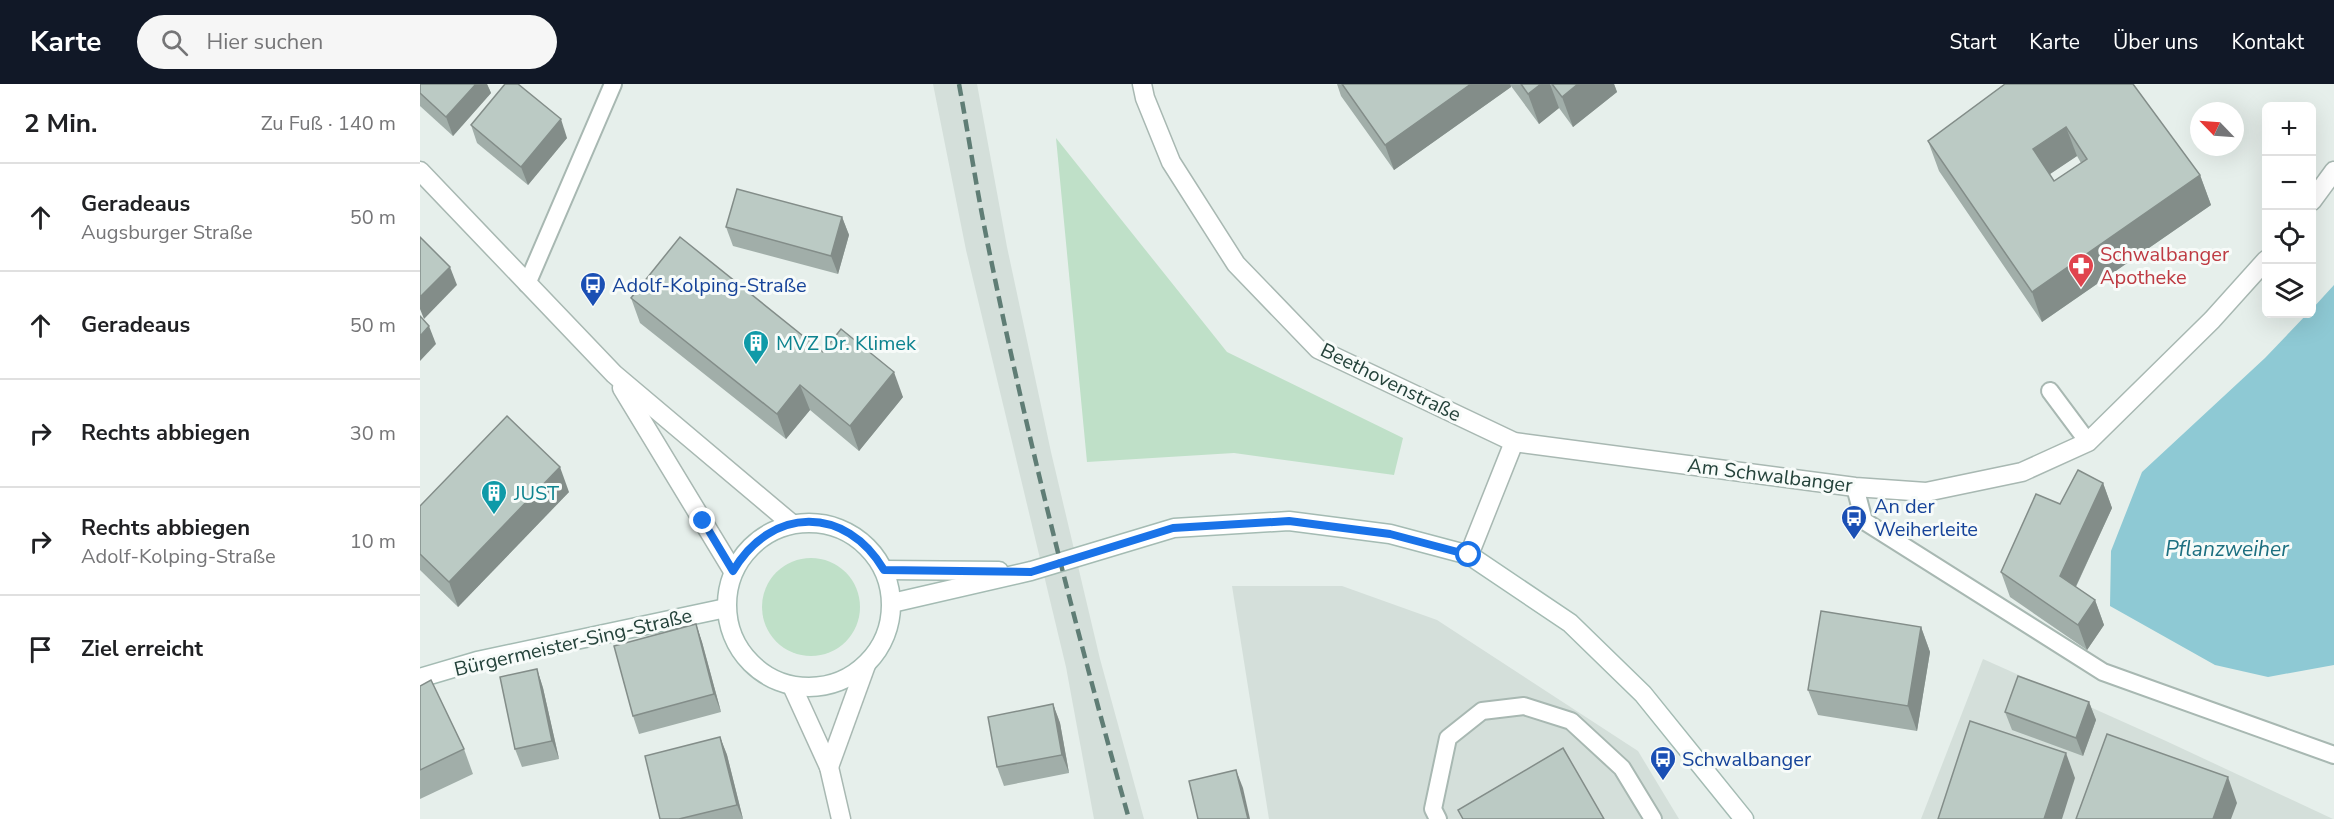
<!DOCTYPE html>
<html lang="de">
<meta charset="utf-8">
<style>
:root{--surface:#fff;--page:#f6f6f6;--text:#202124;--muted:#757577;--line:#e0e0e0;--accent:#111827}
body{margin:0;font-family:"Nunito Sans",sans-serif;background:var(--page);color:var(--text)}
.controls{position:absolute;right:18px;top:18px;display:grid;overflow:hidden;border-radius:9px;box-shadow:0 6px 24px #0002}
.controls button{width:54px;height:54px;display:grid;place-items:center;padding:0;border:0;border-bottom:2px solid var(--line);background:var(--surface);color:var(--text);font:30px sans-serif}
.compass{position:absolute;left:1770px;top:18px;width:54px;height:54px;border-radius:50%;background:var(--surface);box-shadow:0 6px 24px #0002;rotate:295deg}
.stop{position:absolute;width:18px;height:18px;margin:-14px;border:4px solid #1a73e8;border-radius:50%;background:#fff}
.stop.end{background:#1a73e8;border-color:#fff;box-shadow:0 2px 6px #0008}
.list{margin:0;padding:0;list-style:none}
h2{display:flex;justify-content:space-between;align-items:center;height:78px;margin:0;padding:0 24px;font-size:26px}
h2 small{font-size:20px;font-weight:400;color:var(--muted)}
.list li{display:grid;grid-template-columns:39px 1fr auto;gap:18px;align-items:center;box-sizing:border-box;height:108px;padding:0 24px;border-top:2px solid var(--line)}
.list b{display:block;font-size:22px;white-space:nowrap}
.list p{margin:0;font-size:20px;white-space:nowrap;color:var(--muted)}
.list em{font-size:20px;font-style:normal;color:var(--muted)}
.icon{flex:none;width:33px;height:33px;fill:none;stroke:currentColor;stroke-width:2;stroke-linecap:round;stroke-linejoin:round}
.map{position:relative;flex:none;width:1914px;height:735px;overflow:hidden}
header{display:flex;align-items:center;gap:36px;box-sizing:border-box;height:84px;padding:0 30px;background:var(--accent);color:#fff}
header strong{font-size:28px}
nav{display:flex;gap:33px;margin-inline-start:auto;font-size:21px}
.search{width:420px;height:54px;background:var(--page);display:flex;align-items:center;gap:15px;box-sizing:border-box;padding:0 21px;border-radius:33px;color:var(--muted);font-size:22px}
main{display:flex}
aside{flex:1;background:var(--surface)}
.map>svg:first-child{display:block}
.built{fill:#d4dfda}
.green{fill:#bfe0c8}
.water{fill:#8ec9d4}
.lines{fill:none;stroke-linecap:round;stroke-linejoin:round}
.lane-casing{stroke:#a8b8b2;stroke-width:20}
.street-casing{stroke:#a8b8b2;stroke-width:21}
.secondary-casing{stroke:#a4bbb3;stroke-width:21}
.lane{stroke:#fff;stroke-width:16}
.street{stroke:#fff;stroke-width:18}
.secondary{stroke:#fff;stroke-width:18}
.rail{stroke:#5f7d75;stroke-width:4.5;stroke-dasharray:12 6;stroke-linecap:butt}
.wall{fill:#a1aea9;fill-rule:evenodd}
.shaded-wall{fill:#838d89}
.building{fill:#bbcac4;stroke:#838d89;stroke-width:1.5;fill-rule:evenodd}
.route{stroke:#1a73e8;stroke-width:8}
.labels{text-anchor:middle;stroke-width:6;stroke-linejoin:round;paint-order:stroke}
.health-label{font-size:20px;fill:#be3a42;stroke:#f7fbf9;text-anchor:start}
.transit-label{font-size:20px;fill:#164399;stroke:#f7fbf9;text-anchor:start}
.culture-label{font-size:20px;fill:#0d838f;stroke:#f7fbf9;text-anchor:start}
.street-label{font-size:20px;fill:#24423a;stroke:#f7fbf9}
.water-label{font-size:21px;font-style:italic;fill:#1c6f80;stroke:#f7fbf9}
</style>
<header>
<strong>Karte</strong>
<div class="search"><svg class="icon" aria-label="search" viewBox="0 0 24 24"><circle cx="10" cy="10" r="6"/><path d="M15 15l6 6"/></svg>Hier suchen</div>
<nav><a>Start</a><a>Karte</a><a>Über uns</a><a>Kontakt</a></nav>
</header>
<main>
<aside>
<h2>2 Min.<small>Zu Fuß · 140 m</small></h2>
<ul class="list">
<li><svg class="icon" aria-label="ahead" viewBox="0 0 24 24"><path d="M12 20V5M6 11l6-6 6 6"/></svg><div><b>Geradeaus</b><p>Augsburger Straße</p></div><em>50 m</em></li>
<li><svg class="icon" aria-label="ahead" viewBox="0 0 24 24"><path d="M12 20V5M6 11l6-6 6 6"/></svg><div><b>Geradeaus</b></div><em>50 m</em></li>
<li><svg class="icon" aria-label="right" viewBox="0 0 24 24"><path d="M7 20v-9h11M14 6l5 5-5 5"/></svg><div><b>Rechts abbiegen</b></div><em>30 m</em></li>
<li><svg class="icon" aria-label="right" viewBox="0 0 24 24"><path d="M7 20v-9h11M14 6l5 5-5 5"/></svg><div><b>Rechts abbiegen</b><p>Adolf-Kolping-Straße</p></div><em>10 m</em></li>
<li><svg class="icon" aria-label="arrive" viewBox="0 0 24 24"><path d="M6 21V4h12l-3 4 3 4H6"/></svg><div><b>Ziel erreicht</b></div></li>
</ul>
</aside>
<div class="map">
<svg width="1914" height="735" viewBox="0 0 1914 735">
<rect width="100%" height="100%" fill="#e6efeb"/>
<g class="built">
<polygon points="513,0 557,0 587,163 631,368 680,575 724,735 674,735 646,583 546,166"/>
<polygon points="812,502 922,502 1017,536 1218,667 1259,735 849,735"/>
<polygon points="1563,575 1746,657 1913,735 1501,735"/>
</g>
<g class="green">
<polygon points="636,54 807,268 983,354 974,391 814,369 667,378"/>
<circle cx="391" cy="523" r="49"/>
</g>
<polygon class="water" points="1914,201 1914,581 1848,593 1795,581 1690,522 1691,467 1722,388 1845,274 1887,230 1892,230 1892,225"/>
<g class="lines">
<defs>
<g id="lane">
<polyline points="107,200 193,0"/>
<polyline points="1630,307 1668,358"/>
<polyline points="1435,403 1444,437 1683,588 1914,671"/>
<polyline points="1018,735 1013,725 1028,654 1062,627 1104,622 1151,637 1202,684 1233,735"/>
</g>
<g id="street">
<polyline points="722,0 725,14 751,78 816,180 898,265 1094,358 1435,403 1506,408 1602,388 1668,358 1792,236 1846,176"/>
<polyline points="0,87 194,290 372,440"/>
<polyline points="1892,117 1914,87"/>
<polyline points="202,304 313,487"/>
<polyline points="1049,471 1094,358"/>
<polyline points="372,602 409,683 421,735"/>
<polyline points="409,683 446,581"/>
</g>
<g id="secondary">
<circle cx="389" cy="521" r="82"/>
<polyline points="464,486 579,487"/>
<polyline points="472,519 611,487 754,444 869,437 970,450 1049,471 1150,539 1223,610 1324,735"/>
<polyline points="0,594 57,577 306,524"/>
</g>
</defs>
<use href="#lane" class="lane-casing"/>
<use href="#street" class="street-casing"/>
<use href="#secondary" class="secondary-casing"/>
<use href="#lane" class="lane"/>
<use href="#street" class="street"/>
<use href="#secondary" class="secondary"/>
<path class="rail" d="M539 0C549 54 557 108 568 161 607 354 656 546 709 735"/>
</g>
<g class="wall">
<polygon points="0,0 67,0 71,9 33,52 0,22"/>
<polygon points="917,0 1194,0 1197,8 1153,43 1139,24 1119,40 1091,2 1091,3 974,86 921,12"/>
<path d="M1585 0 1780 91 1791 121 1622 238 1519 87 1508 57ZM1657 72 1661 79 1634 97 1630 90Z"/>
<polygon points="51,41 147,54 108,101 57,59"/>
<polygon points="422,133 429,151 418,190 313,162 306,143"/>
<polygon points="211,214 403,268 483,313 439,367 390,326 366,355 220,239"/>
<polygon points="1683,399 1692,424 1656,503 1675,516 1684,541 1667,566 1590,513 1581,488 1640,420"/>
<polygon points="149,408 38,523 0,486 0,422"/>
<polygon points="276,540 282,558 301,628 219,650 213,632"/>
<polygon points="1501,543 1510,568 1497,647 1398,631 1388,606"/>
<polygon points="117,585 123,604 139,675 102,683 95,665"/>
<polygon points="0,602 44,665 53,690 0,715"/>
<polygon points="1669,618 1676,636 1663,672 1592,646 1585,628"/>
<polygon points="633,620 640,639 649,689 584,702 577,683"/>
<polygon points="300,653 307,671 323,735 240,735"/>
</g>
<g class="shaded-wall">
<polygon points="56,0 67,0 71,9 33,52 26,33"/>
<polygon points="1051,0 1090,0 1091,3 974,86 965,61"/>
<polygon points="1121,0 1130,0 1139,24 1119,40 1108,10"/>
<polygon points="1158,0 1194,0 1197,8 1153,43 1142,13"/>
<polygon points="141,35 147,54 108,101 101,83"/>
<polygon points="1646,43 1657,72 1624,94 1613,65"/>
<polygon points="1780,91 1791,121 1622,238 1612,208"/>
<polygon points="422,133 429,151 418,190 411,172"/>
<polygon points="30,183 37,201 4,235 0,225 0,213"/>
<polygon points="9,242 16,260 0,277 0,252"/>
<polygon points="474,288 483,313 439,367 430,342"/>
<polygon points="380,301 390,326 366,355 357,330"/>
<polygon points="140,383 149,408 38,523 29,498"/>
<polygon points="1683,399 1692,424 1649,517 1640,492"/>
<polygon points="1675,516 1684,541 1667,566 1658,541"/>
<polygon points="276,540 282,558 301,628 294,610"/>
<polygon points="1501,543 1510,568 1497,647 1488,622"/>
<polygon points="117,585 123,604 139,675 132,657"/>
<polygon points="1669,618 1676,636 1663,672 1656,654"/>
<polygon points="633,620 640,639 649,689 642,671"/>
<polygon points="300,653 307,671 323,735 317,721"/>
<polygon points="1646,669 1655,694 1642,735 1624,735"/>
<polygon points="816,686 823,704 830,735 828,735"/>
<polygon points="1808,693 1817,719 1811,735 1793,735"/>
</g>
<g class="building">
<polygon points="0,0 56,0 26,33 0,9"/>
<polygon points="85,0 98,0 141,35 101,83 51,41"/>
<polygon points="922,0 1051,0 965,61"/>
<polygon points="1101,0 1121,0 1108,10"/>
<polygon points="1132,0 1158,0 1142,13"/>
<path d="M1585 0H1713L1780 91 1612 208 1508 57ZM1646 43 1667 75 1634 97 1613 65Z"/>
<polygon points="317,105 422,133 411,172 306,143"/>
<polygon points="0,153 30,183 0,213"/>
<polygon points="260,153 403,268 421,245 474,288 430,342 380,301 357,330 211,214"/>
<polygon points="0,232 9,242 0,252"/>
<polygon points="87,332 140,383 29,498 0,470 0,422"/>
<polygon points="1658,386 1683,399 1640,492 1675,516 1658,541 1581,488 1616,410 1640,420"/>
<polygon points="1401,527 1501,543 1488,622 1388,606"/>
<polygon points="276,540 294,610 213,632 194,562"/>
<polygon points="117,585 132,657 95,665 80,593"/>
<polygon points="1598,592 1669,618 1656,654 1585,628"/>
<polygon points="11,596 44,665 0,686 0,602"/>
<polygon points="633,620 642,671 577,683 568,633"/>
<polygon points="1550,637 1646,669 1624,735 1518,735"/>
<polygon points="1687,650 1808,693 1793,735 1656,735"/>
<polygon points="300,653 317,721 259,735 240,735 225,672"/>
<polygon points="1143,664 1184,735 1043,735 1038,726"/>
<polygon points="816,686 828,735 778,735 769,697"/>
</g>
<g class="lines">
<path class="route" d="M283 437 313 487C351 422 426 421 464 486L611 488 753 444 869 437 970 450 1049 471"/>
</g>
<defs>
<symbol id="pharmacy-pin" viewBox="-11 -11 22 30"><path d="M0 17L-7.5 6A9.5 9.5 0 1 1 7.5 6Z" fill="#e0444e" stroke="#f7fbf9"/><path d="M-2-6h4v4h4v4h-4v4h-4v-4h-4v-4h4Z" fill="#fff"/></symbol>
<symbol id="bus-pin" viewBox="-11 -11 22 30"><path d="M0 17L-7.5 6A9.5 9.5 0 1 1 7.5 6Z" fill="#1a4fb4" stroke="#f7fbf9"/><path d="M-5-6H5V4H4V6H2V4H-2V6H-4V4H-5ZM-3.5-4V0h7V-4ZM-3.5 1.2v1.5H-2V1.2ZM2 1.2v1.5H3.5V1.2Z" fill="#fff"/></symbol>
<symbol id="building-pin" viewBox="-11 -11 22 30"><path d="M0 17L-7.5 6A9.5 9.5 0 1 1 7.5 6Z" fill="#0f9aa8" stroke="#f7fbf9"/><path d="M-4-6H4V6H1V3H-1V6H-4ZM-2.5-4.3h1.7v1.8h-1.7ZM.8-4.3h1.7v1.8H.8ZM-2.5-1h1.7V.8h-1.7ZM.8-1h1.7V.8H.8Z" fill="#fff"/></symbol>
</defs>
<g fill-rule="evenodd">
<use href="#pharmacy-pin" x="1646" y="167" width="30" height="40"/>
<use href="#bus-pin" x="158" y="186" width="30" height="40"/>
<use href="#building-pin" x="321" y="244" width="30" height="40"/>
<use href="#building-pin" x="59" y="394" width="30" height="40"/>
<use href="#bus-pin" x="1419" y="419" width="30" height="40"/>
<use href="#bus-pin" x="1228" y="660" width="30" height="40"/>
</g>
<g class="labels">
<g class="health-label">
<text x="1680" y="177">Schwalbanger<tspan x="1680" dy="23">Apotheke</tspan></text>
</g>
<g class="transit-label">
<text x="192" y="208">Adolf-Kolping-Straße</text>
<text x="1454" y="429">An der<tspan x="1454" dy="23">Weiherleite</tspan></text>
<text x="1262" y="682">Schwalbanger</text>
</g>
<g class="culture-label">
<text x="356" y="266">MVZ Dr. Klimek</text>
<text x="94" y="416">JUST</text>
</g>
<g class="street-label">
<text transform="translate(971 298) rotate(26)" y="7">Beethovenstraße</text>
<text transform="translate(1350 391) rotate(7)" y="7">Am Schwalbanger</text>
<text transform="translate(153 558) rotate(-13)" y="7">Bürgermeister-Sing-Straße</text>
</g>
<g class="water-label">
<text x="1807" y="472">Pflanzweiher</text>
</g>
</g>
</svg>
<div class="controls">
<button>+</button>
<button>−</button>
<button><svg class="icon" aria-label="locate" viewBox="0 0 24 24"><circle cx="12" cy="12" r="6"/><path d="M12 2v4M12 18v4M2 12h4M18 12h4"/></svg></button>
<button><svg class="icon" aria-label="layers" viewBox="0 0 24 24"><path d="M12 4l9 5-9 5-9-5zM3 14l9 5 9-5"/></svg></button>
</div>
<svg class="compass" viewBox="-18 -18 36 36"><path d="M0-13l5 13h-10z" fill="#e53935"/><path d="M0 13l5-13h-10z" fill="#757577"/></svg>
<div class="stop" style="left:1049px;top:471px"></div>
<div class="stop end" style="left:283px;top:437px"></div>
</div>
</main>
